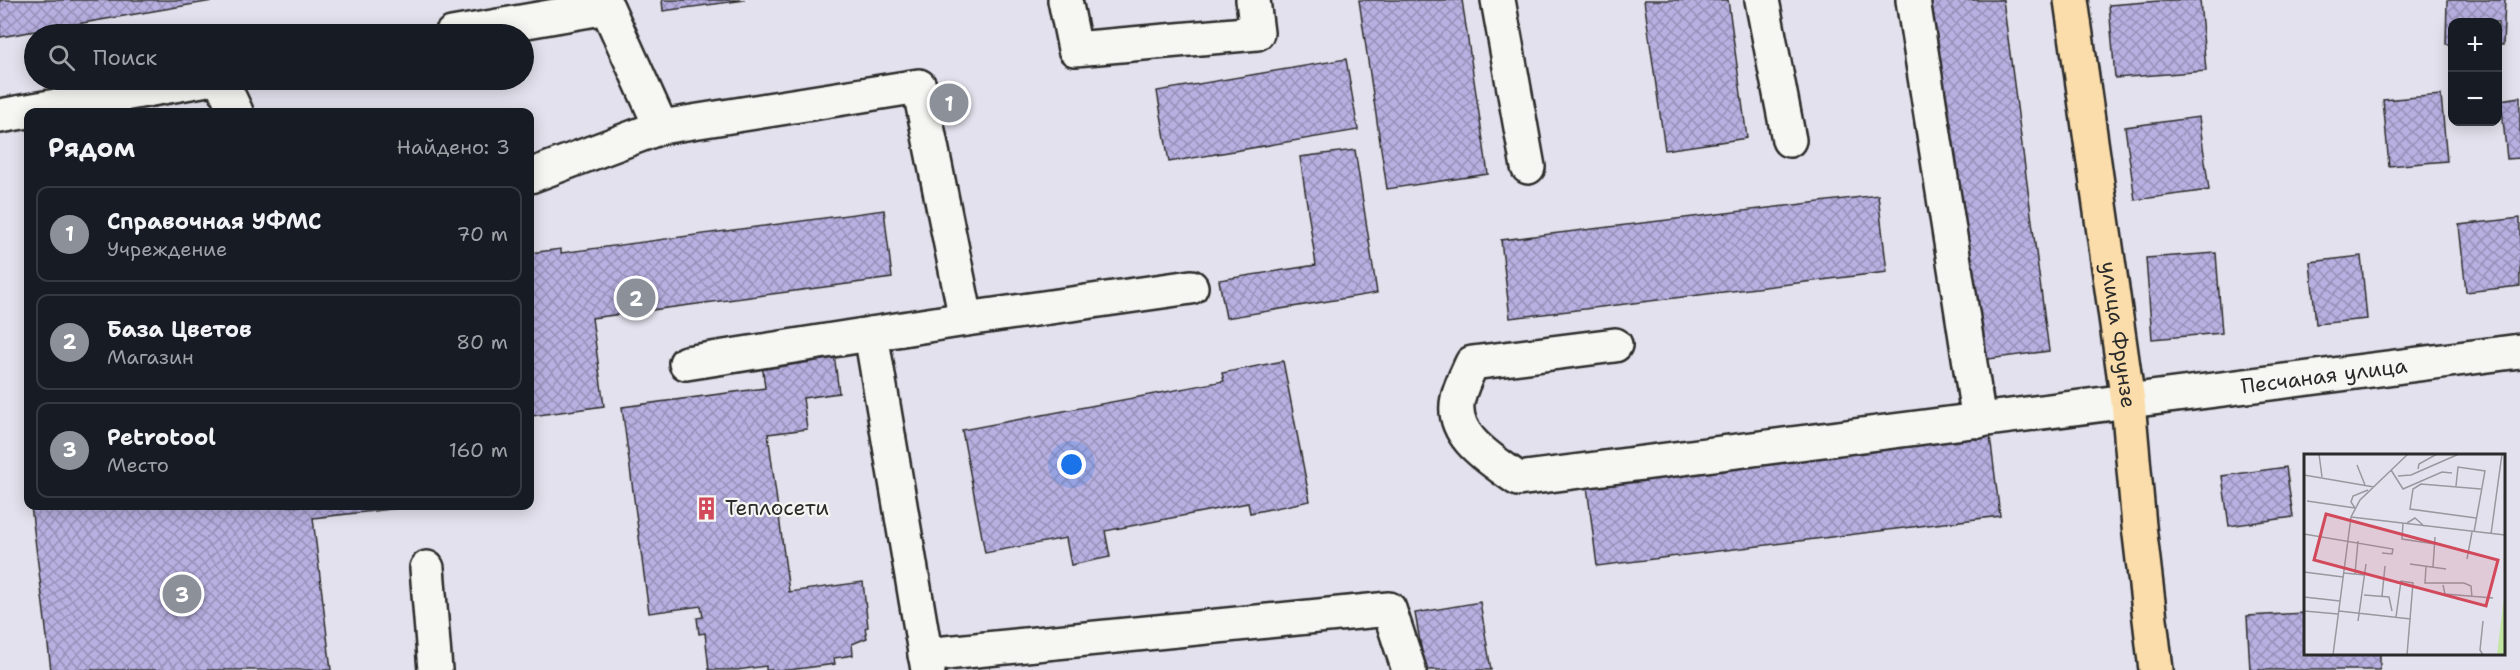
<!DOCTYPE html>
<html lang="ru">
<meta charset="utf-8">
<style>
:root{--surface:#171b24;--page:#242831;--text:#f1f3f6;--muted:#9ea1a6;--line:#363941;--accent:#8c9099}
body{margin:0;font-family:"Shantell Sans",sans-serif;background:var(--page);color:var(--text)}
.controls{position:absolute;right:18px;top:18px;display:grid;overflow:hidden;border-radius:12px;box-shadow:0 3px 15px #0003}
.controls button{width:54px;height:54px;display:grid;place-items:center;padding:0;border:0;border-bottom:2px solid var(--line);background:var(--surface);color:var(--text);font:30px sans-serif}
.you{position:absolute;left:1072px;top:465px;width:21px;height:21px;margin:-15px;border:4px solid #fff;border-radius:50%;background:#1a73e8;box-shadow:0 0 0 9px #1a73e833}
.badge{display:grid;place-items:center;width:39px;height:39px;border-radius:50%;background:var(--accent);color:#fff;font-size:20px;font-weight:700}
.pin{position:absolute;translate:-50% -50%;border:3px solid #fff;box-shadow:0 2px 6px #0006}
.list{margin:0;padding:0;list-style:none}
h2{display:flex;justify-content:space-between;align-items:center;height:78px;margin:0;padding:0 24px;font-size:26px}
h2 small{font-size:20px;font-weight:400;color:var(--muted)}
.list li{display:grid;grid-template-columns:39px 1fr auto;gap:18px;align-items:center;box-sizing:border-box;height:96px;margin:0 12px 12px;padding:0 12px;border:2px solid var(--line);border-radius:12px}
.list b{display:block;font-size:22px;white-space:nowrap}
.list p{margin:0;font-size:20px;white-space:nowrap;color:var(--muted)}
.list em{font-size:20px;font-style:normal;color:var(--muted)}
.icon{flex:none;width:33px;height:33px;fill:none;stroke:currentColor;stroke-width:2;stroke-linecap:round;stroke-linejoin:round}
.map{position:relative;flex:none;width:2520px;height:670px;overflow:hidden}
.search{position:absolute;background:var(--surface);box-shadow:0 3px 15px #0003;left:24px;top:24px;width:510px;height:66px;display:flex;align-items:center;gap:15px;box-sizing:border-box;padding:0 21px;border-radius:33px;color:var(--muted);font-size:22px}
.panel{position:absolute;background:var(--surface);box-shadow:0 3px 15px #0003;left:24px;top:108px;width:510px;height:402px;border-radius:12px}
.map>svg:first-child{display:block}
.building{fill:url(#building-cross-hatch);stroke:#2b2b2b;stroke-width:1.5}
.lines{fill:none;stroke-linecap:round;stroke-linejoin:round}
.minor-casing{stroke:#2b2b2b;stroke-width:38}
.major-casing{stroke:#2b2b2b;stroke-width:38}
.minor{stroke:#f6f6f2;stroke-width:33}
.major{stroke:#faddab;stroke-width:33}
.labels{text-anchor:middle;stroke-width:4.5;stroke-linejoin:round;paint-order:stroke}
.street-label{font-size:21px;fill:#2b2b2b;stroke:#f6f6f2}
.poi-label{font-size:21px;fill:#2b2b2b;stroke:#f6f6f2;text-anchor:start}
.inset-road{fill:none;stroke:#99989f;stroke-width:1.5}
.view{fill:#d1495b;fill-opacity:0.15;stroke:#d1495b;stroke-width:3}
.inset-edge{fill:none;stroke:#2b2b2b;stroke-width:3}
</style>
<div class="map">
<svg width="2520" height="670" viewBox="0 0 2520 670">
<defs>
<pattern id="building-cross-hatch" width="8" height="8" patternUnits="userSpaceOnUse" patternTransform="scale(1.5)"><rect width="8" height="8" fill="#b8b0e1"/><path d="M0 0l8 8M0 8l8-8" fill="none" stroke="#968fb7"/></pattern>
</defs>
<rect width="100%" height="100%" fill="#e3e1ed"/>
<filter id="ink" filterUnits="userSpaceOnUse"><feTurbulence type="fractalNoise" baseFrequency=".0167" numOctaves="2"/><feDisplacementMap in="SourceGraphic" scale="12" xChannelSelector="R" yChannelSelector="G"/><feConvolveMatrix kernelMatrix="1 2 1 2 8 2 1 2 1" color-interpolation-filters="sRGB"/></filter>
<g filter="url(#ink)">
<g class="building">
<polygon points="0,0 218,0 0,37"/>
<polygon points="662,0 745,0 663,11"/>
<polygon points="1359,0 1462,0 1488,174 1387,189"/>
<polygon points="1644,0 1728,0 1747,138 1665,150"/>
<polygon points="1926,0 2003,0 2049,351 1974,361"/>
<polygon points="2172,0 2200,0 2206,71 2115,78 2109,5"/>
<polygon points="2447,0 2505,0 2503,45 2498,45 2498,22 2452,22 2452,44 2446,44"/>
<polygon points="1346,59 1358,130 1169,162 1157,91"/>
<polygon points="2441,95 2447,161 2389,166 2383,100"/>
<polygon points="2520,97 2520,158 2507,159 2501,100"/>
<polygon points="2199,117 2209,190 2135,200 2125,127"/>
<polygon points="1355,150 1377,293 1226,318 1219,280 1316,265 1300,157"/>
<polygon points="1878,195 1887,272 1510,318 1501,240"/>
<polygon points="884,210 892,278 592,318 604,406 532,416 530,400 530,253 561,249 561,253"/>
<polygon points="2520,218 2520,286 2466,292 2459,225"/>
<polygon points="2216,253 2222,333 2152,339 2146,258"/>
<polygon points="2361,256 2367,319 2316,324 2310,262"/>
<polygon points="832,338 839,393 803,398 807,429 768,434 789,592 863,582 868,627 865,628 867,638 852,644 853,655 834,658 835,664 789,670 766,670 766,666 737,670 709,670 705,633 699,634 697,618 703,617 701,606 649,613 622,407 765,388 760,346"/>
<polygon points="1283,361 1310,501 1250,513 1248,503 1105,531 1110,557 1071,565 1066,538 985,553 962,430 1224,381 1222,373"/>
<polygon points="1990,436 2000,516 1597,566 1587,486"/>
<polygon points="2286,467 2293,517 2229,526 2222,476"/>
<polygon points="31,506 417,506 313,518 331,670 51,670"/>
<polygon points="1480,602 1491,670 1425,670 1415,613"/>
<polygon points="2306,613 2306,654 2380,654 2380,670 2250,670 2247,616"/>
</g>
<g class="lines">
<defs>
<g id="minor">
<polyline points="1065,0 1075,49 1257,33 1253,0"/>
<polyline points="1498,0 1528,167"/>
<polyline points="1762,0 1789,140"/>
<polyline points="1913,0 1979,421"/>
<polyline points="452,34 607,7 661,127"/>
<polyline points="221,80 236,112"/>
<polyline points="0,116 202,80"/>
<polyline points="530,176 661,127 919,86 966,319"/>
<polyline points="871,334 928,670"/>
<path id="s1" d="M1615 345 1472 363C1467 374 1461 386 1458 398 1449 436 1492 460 1518 479L2520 351"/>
<polyline points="686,363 966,319 1191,287"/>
<polyline points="427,568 435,670"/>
<polyline points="925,655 1389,609 1409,670"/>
</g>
<g id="major">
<path id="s2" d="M2071 0 2128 402 2139 526 2156 670"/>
</g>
</defs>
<use href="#minor" class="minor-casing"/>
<use href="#major" class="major-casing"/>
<use href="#minor" class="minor"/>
<use href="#major" class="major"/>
</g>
</g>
<defs>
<symbol id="building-bare" viewBox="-9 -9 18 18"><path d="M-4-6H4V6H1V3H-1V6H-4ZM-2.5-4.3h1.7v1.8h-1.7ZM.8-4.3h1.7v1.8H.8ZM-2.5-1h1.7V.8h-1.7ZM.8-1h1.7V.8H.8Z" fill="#d1495b" stroke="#f6f6f2" stroke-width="2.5" paint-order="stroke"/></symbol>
</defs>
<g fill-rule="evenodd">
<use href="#building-bare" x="690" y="492" width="33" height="33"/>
</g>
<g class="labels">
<g class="street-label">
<text dy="7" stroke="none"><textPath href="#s2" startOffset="338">улица Фрунзе</textPath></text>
<text dy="7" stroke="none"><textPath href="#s1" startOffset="1102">Песчаная улица</textPath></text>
</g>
<g class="poi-label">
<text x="725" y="515">Теплосети</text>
</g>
</g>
<g transform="translate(2304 454)">
<rect width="201" height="201" fill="#e3e1ed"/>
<path d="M201 135V201H193Z" fill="#c1e6a1"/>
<path class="inset-road" d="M15 0 18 23M159 0H179M53 11 61 31M114 15 115 10 133 0M87 16 99 35 138 18 148 19M0 21 70 33M94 22 107 21 155 0M152 32 154 13 181 17 170 78M3 47 51 54M51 54 47 48 49 42 64 36M47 63 201 81M172 64 106 55 109 35 117 30 177 35M99 69 98 85 131 90M103 69 111 64 120 72M0 80 89 95 88 100 78 99M187 80 198 0M163 105 168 78M106 110 142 115M122 112 121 129H160L167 132 168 143M129 113 131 83M0 118 39 123M40 119 61 121M51 120 54 87M139 131 141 140 189 144M60 141 85 143 88 157M78 142 81 112M0 143 36 147M0 157 34 160M35 157 107 165M92 163 97 127 109 129 103 201M54 167 62 110M179 167 176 196 179 201M29 201 47 63 56 46 104 0"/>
<path class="view" d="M22 60 194 106 182 152 10 106Z"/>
<rect width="201" height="201" class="inset-edge"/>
</g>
</svg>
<div class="controls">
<button>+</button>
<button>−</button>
</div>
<div class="you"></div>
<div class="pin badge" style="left:949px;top:103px">1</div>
<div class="pin badge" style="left:636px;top:298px">2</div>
<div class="pin badge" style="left:182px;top:594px">3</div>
<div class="search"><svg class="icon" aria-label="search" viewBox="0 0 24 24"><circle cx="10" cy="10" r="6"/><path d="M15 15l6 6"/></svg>Поиск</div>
<section class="panel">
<h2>Рядом<small>Найдено: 3</small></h2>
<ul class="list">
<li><span class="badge">1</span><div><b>Справочная УФМС</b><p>Учреждение</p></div><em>70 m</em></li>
<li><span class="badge">2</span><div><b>База Цветов</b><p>Магазин</p></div><em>80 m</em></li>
<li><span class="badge">3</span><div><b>Petrotool</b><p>Место</p></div><em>160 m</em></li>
</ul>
</section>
</div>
